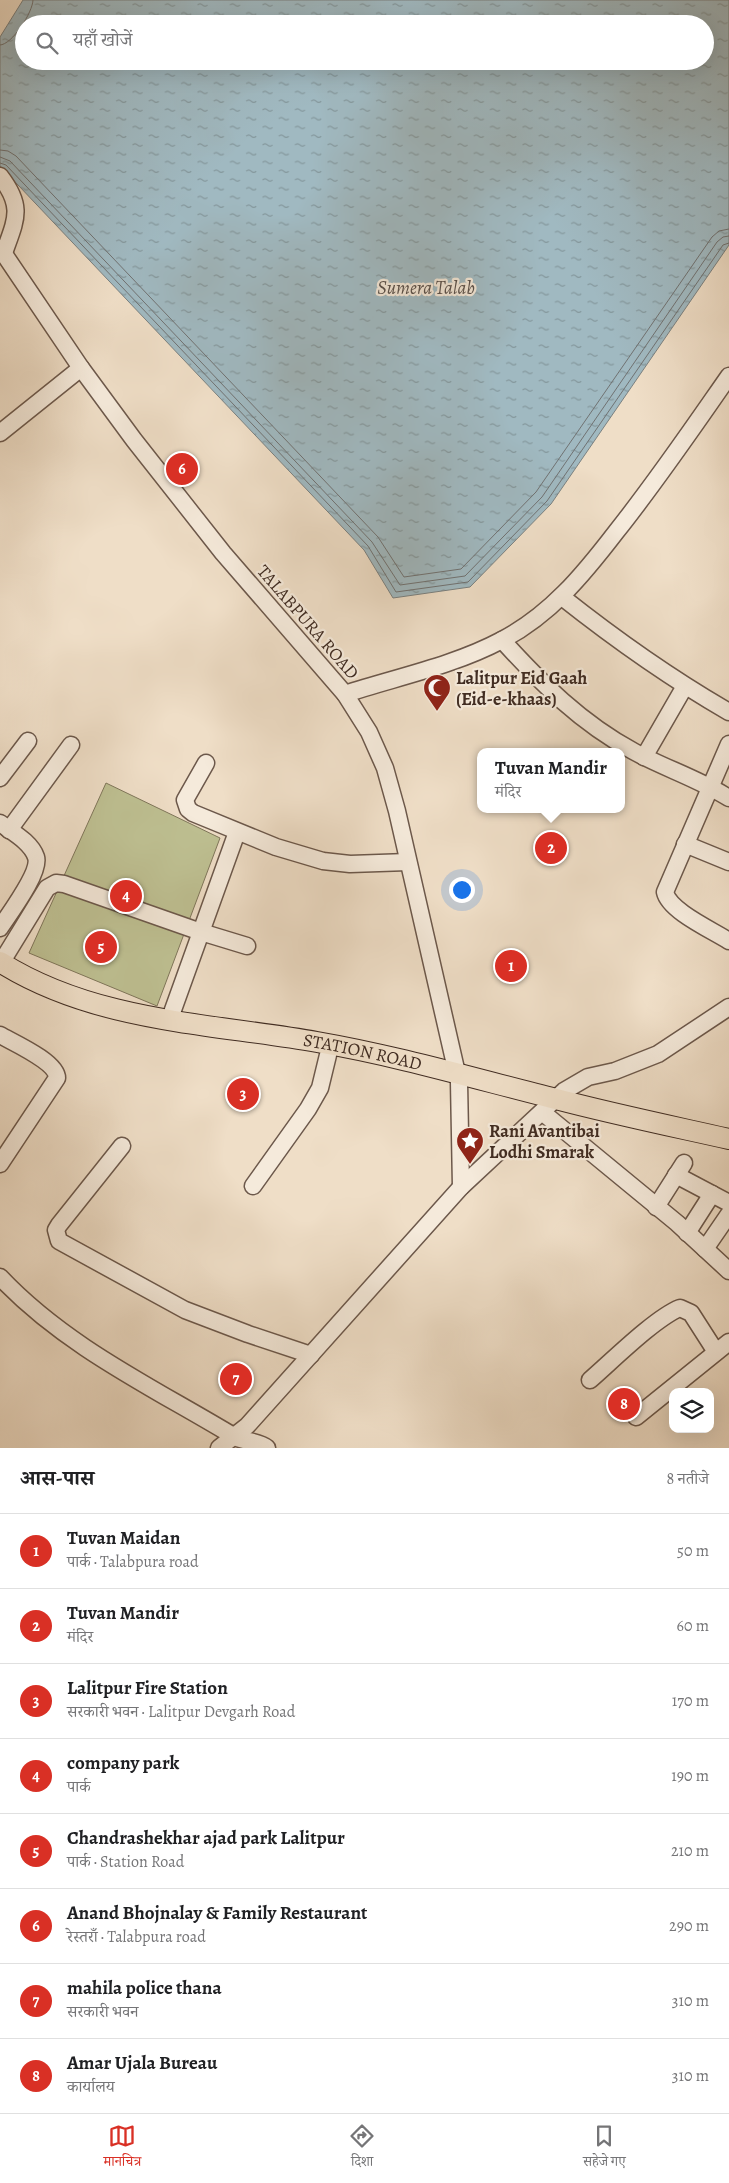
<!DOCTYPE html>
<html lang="hi">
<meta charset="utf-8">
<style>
:root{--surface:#fff;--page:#f6f6f6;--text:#202124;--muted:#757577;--line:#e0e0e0;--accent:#d93025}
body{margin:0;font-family:Alegreya,"Noto Serif Devanagari",serif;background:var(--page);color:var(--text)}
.controls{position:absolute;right:15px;bottom:15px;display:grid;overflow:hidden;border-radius:10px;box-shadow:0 5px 20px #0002}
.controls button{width:45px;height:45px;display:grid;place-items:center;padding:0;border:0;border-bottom:1px solid var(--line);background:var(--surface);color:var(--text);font:25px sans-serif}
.you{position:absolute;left:461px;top:889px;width:18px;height:18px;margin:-12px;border:4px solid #fff;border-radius:50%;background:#1a73e8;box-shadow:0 0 0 8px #1a73e833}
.badge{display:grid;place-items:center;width:32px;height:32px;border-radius:50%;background:var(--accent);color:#fff;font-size:16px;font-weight:700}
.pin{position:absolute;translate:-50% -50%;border:2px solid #fff;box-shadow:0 1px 5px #0006}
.popup{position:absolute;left:477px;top:748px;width:148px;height:65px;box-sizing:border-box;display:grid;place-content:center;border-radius:10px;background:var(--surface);filter:drop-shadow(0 1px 4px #0005);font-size:16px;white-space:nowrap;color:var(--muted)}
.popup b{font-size:19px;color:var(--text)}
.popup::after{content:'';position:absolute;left:50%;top:100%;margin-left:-10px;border:10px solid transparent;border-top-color:var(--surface)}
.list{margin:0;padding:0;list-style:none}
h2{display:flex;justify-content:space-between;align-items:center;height:65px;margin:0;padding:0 20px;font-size:21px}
h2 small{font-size:16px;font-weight:400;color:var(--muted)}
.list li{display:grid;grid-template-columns:32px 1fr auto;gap:15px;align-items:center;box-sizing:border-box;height:75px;padding:0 20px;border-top:1px solid var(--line)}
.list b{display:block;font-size:19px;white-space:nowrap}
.list p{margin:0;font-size:16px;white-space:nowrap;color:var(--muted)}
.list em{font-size:16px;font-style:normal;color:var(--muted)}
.icon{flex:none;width:28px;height:28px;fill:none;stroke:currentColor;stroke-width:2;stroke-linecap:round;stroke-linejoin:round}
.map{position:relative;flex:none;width:729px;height:1448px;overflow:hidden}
.search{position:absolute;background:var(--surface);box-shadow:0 5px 20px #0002;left:15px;right:15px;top:15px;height:55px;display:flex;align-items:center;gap:12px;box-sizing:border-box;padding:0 18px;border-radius:28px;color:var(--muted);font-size:19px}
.sheet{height:665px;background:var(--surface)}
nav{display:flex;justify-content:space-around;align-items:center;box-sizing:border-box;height:70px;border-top:1px solid var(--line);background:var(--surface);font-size:14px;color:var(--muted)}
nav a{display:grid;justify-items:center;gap:2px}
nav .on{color:var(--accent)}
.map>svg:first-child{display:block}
.green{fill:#bec092;stroke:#7f765a}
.water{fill:url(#water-ripples);stroke:#7a8181;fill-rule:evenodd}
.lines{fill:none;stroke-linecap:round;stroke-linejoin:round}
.shore{stroke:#707272;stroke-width:1}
.minor-casing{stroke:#6c584b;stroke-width:19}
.major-casing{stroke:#402c22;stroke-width:22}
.minor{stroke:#f5eadb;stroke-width:16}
.major{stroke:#efdec7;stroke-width:20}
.labels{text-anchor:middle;stroke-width:4.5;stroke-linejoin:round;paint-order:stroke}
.street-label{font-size:18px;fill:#402c22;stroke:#f5eadb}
.poi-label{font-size:18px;font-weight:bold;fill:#402c22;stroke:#f5eadb;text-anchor:start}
.water-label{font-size:19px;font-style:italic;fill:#584f4a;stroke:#f5eadb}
</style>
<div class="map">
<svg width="729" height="1448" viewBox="0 0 729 1448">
<defs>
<pattern id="water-ripples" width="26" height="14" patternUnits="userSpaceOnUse" patternTransform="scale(1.25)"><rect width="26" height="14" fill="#a0b9c1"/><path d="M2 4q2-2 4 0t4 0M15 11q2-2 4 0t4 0" fill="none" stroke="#84979c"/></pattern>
</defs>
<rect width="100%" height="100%" fill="#efdec7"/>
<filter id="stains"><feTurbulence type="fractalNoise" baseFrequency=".004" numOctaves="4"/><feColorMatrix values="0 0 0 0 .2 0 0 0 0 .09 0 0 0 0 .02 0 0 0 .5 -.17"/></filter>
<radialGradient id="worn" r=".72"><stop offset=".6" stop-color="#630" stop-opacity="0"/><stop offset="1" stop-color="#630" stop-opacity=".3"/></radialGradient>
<polygon class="green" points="106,783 220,838 157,1006 29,953"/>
<path class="water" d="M23 0H729V245L551 504 470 587 393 598 364 550 0 166V37ZM24 24H705V61H24Z"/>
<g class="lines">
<g class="shore">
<path d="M0 45C12 45 33 12 33 0"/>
<polyline points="0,150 8,151 16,156 378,537 404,577 461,569 536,492 712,237 719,231 729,229"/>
<polyline points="0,157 10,161 372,542 400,585 465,576 542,497 717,242 723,237 729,236"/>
<polyline points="0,163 6,165 368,546 396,592 468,582 547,501 723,245 729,243"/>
</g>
<defs>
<g id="minor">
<path d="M0 176C24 207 16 219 4 253"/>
<polyline points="0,248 81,368 134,440 223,553 345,694 369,732 385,768 397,811 459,1082 461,1187"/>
<polyline points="0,433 81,368"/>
<path d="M562 597C615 639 670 678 729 712"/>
<path d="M502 640C541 683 581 723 633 751 664 768 699 779 729 798"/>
<path d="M345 694C397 677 453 666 502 640 550 615 583 575 616 532 656 482 692 429 729 376"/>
<path d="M729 744 665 892C669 911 712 930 729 941"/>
<polyline points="644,757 685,686"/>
<polyline points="206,763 185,800 188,809 193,813 276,847 323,861 350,864 408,862"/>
<polyline points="0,778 28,741"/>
<path d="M0 823C12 832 31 842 36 857 41 872 9 914 0 928"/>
<polyline points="9,830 71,745"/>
<polyline points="685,844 729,862"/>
<polyline points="1,963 47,888 56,883 64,884 201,932 247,946"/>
<polyline points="169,1021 237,832"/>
<path d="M0 1035C14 1043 57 1062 57 1078L0 1164"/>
<polyline points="542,1112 677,1223 729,1271"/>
<polyline points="122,1146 59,1225 56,1230 59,1241 185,1310 248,1334 311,1355"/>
<polyline points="676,1175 729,1203"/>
<polyline points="253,1186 308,1109 320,1088 328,1055"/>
<polyline points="656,1207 684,1163"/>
<polyline points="687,1233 712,1194"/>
<polyline points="705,1249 729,1214"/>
<path d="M0 1277C66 1347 154 1388 235 1437 245 1442 259 1441 267 1448"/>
<path d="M590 1380C612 1361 655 1318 680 1308L691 1313 716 1352"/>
<polyline points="636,1417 729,1342"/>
<polyline points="219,1448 247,1426 461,1187 564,1091 588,1077 615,1071 658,1054 729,1007"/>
</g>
<g id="major">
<path id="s1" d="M0 962C95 1022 209 1023 317 1042 398 1056 476 1079 556 1099 613 1114 671 1126 729 1139"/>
</g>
</defs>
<use href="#minor" class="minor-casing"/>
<use href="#major" class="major-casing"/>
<use href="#minor" class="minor"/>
<use href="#major" class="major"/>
</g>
<defs>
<symbol id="mosque-pin" viewBox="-11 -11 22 30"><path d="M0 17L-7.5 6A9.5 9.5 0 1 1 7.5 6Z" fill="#8f2418" stroke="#f5eadb"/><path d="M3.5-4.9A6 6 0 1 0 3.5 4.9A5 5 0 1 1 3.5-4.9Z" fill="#fff"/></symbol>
<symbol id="sight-pin" viewBox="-11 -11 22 30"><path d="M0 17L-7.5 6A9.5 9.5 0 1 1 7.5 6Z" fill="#8f2418" stroke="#f5eadb"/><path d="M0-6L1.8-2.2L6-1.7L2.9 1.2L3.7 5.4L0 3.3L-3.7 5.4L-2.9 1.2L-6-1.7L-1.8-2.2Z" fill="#fff"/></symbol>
</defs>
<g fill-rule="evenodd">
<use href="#mosque-pin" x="421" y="672" width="32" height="43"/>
<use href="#sight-pin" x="454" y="1125" width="32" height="43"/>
</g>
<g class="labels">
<g class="street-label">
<text transform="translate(308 622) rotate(49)" y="6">TALABPURA ROAD</text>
<text dy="6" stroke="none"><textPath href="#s1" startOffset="376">STATION ROAD</textPath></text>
</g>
<g class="poi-label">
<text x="456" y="684">Lalitpur Eid Gaah<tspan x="456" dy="21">(Eid-e-khaas)</tspan></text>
<text x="489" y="1137">Rani Avantibai<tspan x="489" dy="21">Lodhi Smarak</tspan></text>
</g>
<g class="water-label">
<text x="426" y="294">Sumera Talab</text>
</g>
</g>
<rect width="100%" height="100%" filter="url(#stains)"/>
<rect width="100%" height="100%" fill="url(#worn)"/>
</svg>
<div class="controls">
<button><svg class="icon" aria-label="layers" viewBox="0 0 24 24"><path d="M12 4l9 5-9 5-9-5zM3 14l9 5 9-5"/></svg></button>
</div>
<div class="you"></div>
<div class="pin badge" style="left:511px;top:966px">1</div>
<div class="pin badge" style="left:551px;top:848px">2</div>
<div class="popup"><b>Tuvan Mandir</b>मंदिर</div>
<div class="pin badge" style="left:243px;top:1094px">3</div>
<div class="pin badge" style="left:126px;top:896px">4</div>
<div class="pin badge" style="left:101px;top:947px">5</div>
<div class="pin badge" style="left:182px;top:469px">6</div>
<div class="pin badge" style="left:236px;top:1379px">7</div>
<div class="pin badge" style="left:624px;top:1404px">8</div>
<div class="search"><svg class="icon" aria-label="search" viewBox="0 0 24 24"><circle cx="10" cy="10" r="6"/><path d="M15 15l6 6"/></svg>यहाँ खोजें</div>
</div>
<section class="sheet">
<h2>आस-पास<small>8 नतीजे</small></h2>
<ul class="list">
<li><span class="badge">1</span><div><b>Tuvan Maidan</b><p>पार्क · Talabpura road</p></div><em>50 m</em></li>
<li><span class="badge">2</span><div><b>Tuvan Mandir</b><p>मंदिर</p></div><em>60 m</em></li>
<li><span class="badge">3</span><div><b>Lalitpur Fire Station</b><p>सरकारी भवन · Lalitpur Devgarh Road</p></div><em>170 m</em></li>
<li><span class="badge">4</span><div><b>company park</b><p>पार्क</p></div><em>190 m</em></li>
<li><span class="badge">5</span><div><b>Chandrashekhar ajad park Lalitpur</b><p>पार्क · Station Road</p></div><em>210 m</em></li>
<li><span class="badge">6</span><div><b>Anand Bhojnalay &amp; Family Restaurant</b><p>रेस्तराँ · Talabpura road</p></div><em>290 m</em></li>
<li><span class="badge">7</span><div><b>mahila police thana</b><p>सरकारी भवन</p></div><em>310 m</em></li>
<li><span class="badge">8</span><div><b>Amar Ujala Bureau</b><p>कार्यालय</p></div><em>310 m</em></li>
</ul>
</section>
<nav>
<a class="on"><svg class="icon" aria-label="map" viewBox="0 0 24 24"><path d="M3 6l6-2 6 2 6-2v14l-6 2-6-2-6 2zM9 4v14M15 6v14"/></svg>मानचित्र</a>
<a><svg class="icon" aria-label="directions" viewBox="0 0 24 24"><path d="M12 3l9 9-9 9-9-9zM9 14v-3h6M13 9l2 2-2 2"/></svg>दिशा</a>
<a><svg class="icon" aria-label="saved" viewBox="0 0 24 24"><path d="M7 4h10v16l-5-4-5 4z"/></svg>सहेजे गए</a>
</nav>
